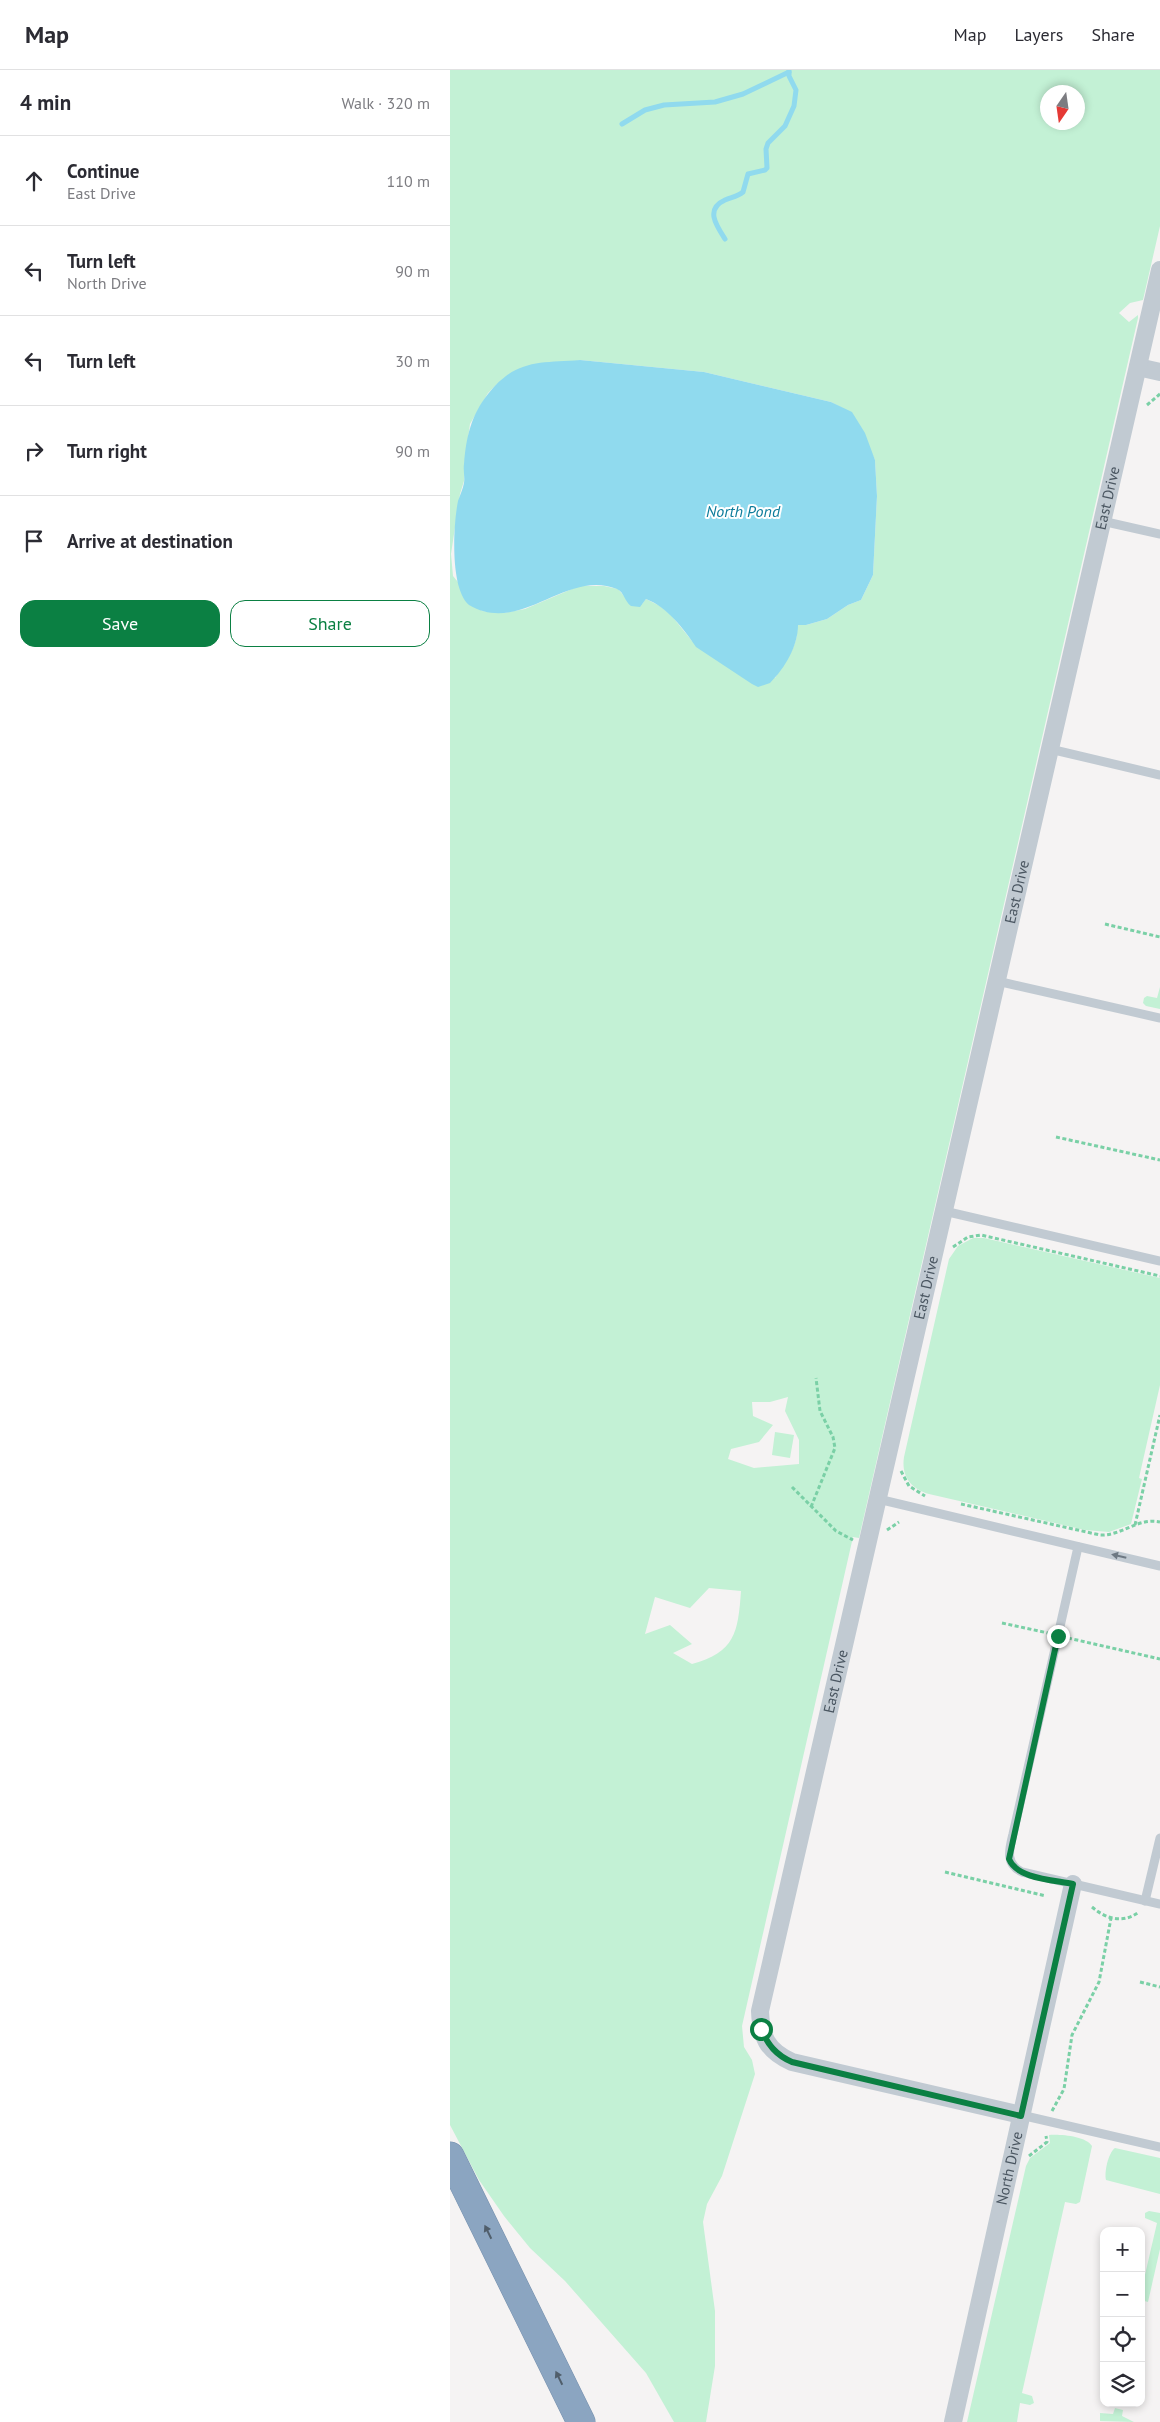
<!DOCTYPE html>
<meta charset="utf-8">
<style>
:root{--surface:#fff;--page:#f7f7f7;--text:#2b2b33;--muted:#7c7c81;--line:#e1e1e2;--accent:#0b8043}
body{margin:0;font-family:"PT Sans",sans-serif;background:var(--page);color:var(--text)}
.controls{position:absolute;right:15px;bottom:15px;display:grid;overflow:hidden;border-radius:10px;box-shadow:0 2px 8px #0003}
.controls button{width:45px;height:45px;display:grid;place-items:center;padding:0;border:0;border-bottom:1px solid var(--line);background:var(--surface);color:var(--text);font:25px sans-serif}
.compass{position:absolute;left:590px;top:15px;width:45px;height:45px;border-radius:50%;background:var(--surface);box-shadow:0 2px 8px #0003;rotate:193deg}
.stop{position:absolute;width:15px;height:15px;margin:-11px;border:4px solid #0b8043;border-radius:50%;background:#fff}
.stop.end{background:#0b8043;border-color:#fff;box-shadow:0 1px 5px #0008}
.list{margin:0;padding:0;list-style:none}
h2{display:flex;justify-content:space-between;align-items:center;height:65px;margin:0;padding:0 20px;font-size:21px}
h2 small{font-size:16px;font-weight:400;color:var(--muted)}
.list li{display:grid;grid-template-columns:32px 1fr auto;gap:15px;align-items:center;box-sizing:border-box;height:90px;padding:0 20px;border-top:1px solid var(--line)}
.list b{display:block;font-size:19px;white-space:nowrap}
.list p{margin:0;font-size:16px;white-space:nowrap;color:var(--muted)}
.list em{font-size:16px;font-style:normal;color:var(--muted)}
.actions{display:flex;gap:10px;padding:15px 20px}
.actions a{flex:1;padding:11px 0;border:1px solid var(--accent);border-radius:15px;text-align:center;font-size:18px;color:var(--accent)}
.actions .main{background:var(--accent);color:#fff}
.icon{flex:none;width:28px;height:28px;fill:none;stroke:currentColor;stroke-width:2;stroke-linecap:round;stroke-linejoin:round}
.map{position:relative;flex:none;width:710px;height:2352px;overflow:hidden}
header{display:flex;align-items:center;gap:30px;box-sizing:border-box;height:70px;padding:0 25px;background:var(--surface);border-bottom:1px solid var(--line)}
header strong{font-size:24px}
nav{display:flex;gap:28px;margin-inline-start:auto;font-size:18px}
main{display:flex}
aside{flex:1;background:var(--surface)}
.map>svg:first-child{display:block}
.green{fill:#c3f1d5;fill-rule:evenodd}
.water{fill:#90daee}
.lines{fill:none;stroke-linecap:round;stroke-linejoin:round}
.stream{stroke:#90daee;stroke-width:5}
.highway-casing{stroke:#7690ad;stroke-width:29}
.path{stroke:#7ad0a6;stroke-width:3;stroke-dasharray:4 2.5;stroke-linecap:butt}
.lane{stroke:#c1cad2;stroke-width:9}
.street{stroke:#c1cad2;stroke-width:18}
.highway{stroke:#8ba5c1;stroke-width:28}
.oneway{fill:#6e7983}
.oneway2{fill:#505e6b}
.route{stroke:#0b8043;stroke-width:6}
.labels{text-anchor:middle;stroke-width:4;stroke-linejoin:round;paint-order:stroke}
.street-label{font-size:15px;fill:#4a5661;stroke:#fff}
.water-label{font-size:16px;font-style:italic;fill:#0c7c9b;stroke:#fff}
</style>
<header>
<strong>Map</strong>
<nav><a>Map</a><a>Layers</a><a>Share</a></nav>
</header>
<main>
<aside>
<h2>4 min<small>Walk · 320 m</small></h2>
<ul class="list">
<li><svg class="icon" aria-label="ahead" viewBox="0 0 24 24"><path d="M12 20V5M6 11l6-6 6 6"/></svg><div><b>Continue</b><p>East Drive</p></div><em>110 m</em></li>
<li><svg class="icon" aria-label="left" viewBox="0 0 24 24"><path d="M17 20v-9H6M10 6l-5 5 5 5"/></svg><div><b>Turn left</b><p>North Drive</p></div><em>90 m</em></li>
<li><svg class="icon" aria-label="left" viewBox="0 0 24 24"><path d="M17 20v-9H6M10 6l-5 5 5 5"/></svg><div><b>Turn left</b></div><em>30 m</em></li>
<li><svg class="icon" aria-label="right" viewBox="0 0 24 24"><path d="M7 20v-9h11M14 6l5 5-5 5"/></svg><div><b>Turn right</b></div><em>90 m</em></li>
<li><svg class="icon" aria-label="arrive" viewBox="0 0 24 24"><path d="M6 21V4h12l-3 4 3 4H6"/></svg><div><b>Arrive at destination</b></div></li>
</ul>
<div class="actions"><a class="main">Save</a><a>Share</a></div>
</aside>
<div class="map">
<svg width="710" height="2352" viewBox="0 0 710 2352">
<rect width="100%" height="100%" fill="#f5f3f3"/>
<g class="green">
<path d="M0 0H710V156L693 230 680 233 669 243 679 252 688 245V248L409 1468 403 1467 292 1956 294 1977 302 1990 305 2004 272 2106 257 2134 253 2152 265 2241V2296L256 2352H224L196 2303 115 2211 80 2178 54 2146 29 2110 0 2055ZM598 22H628V52H598ZM130 290 254 302 381 332 402 343 425 390 427 426 423 505 411 530 398 535 377 549 356 555H347C349 575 336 591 325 608L242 571 221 545 210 536 196 529 192 534 174 526 168 519 154 516H129L75 539 54 543 32 541 3 506 1 484 10 424 14 411V397L20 354 38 323 47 314ZM338 1327 335 1341 349 1370V1394L304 1398 278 1389 281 1379 309 1372 323 1355 303 1346 302 1332H320ZM259 1518 291 1521C288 1563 285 1582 242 1594L223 1583 242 1574 220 1555 195 1564 205 1527 240 1538Z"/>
<polygon points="710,917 710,939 696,936 693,933 694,928 697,926 707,928"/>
<path d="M523 1168H534L710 1208V1315L689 1408 692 1409 681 1454 659 1462 635 1460 479 1424C461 1419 451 1406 454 1387L499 1189 508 1176Z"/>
<polygon points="325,1362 344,1365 340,1388 322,1385"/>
<path d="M599 2065C610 2064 636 2066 642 2076L630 2132 626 2134 615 2132 572 2323 582 2326 584 2333 580 2335 570 2333 567 2352H517L576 2096 580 2088 600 2073Z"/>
<path d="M665 2078 710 2088V2124L656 2110C654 2103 658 2083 665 2078Z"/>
<polygon points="699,2141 710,2143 710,2179 698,2232 691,2230 691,2222 707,2153 695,2148 695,2143"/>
<polygon points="665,2338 673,2340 672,2346 684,2352 650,2351 650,2343 663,2344"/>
</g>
<path class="water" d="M130 290 254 302 381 332 402 342 415 363 425 390 427 426 423 505 411 530 398 535 377 549 356 555H348C348 576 335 598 320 613L308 617 302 614 246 577C234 559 217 537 196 529L190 537 181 536C175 532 174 522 167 519 116 498 71 566 19 535 0 519 3 456 8 431 10 425 13 419 14 413 15 407 13 400 14 394 16 368 21 345 38 324 65 289 90 293 130 290Z"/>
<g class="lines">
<g class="stream">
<polyline points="172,54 195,40 214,35 265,32 293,24 339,2"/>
<path d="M275 169C266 155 255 139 275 130 282 127 287 127 293 122L298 104 315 100 317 98 316 79 318 73 335 56 344 36 346 20 339 6V0"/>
</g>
<defs>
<polyline id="highway" points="0,2086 131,2352"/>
</defs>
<use href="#highway" class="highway-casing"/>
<g class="path">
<polyline points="697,335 710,324"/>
<polyline points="655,854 710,867"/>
<polyline points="606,1067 710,1090"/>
<polyline points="503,1177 518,1167 531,1165 710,1206"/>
<polyline points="451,1401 459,1416 475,1426"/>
<polyline points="342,1417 386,1461 403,1470"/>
<path d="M511 1434 650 1465C672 1466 688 1447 710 1452"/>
<polyline points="361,1437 385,1378 383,1367 370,1341 366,1308"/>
<polyline points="685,1455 710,1345"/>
<polyline points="437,1460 449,1452"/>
<polyline points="552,1553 598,1563"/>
<polyline points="618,1568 710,1589"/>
<polyline points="495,1802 596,1826"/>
<path d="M642 1837C656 1849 673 1854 689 1842"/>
<polyline points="690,1912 710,1917"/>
<polyline points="602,2041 614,2019 622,1965 649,1912 661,1848"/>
<polyline points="579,2086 597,2072 596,2066"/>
</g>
<g class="lane">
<polyline points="652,451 710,464"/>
<polyline points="600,679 710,705"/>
<polyline points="547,911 710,948"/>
<polyline points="494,1141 710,1191"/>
<polyline points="428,1429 710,1496"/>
<path d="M628 1477 563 1764C559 1780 555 1794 572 1802L710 1834"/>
<polyline points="695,1831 710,1768"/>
<polyline points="571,2045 710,2077"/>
</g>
<g class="street">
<polyline points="688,297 710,302"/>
<path id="s1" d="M571 2045 342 1992C317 1981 311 1967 310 1941L710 200"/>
<path id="s2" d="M503 2352 623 1814"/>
</g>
<use href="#highway" class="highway"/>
</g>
<defs><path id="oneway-solid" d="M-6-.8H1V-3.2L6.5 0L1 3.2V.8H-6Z" transform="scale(1.25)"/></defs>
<use class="oneway" href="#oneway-solid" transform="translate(669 1486) rotate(-167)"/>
<g class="oneway2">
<use href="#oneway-solid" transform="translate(38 2162) rotate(-116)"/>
<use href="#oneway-solid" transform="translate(109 2308) rotate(-116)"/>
</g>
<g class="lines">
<path class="route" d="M311 1959C318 1975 326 1985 342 1992L571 2046 623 1814C604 1810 567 1809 559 1789L608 1566"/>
</g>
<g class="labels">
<g class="street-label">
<text dy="5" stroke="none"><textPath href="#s1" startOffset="1852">East Drive</textPath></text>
<text dy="5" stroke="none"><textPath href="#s1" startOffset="1448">East Drive</textPath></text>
<text dy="5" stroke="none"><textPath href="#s1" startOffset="1042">East Drive</textPath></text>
<text dy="5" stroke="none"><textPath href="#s1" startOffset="638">East Drive</textPath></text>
<text dy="5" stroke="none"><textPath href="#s2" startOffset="260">North Drive</textPath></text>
</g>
<g class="water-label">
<text x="293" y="447">North Pond</text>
</g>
</g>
</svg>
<div class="controls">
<button>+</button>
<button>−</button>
<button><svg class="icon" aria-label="locate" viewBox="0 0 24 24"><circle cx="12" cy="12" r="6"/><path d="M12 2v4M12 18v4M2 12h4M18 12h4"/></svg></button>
<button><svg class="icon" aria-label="layers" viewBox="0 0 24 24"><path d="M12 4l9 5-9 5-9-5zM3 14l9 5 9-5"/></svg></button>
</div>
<svg class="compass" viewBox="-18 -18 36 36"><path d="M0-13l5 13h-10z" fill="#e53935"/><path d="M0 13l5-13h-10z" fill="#7c7c81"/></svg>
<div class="stop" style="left:311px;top:1959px"></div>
<div class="stop end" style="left:608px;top:1566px"></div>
</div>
</main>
